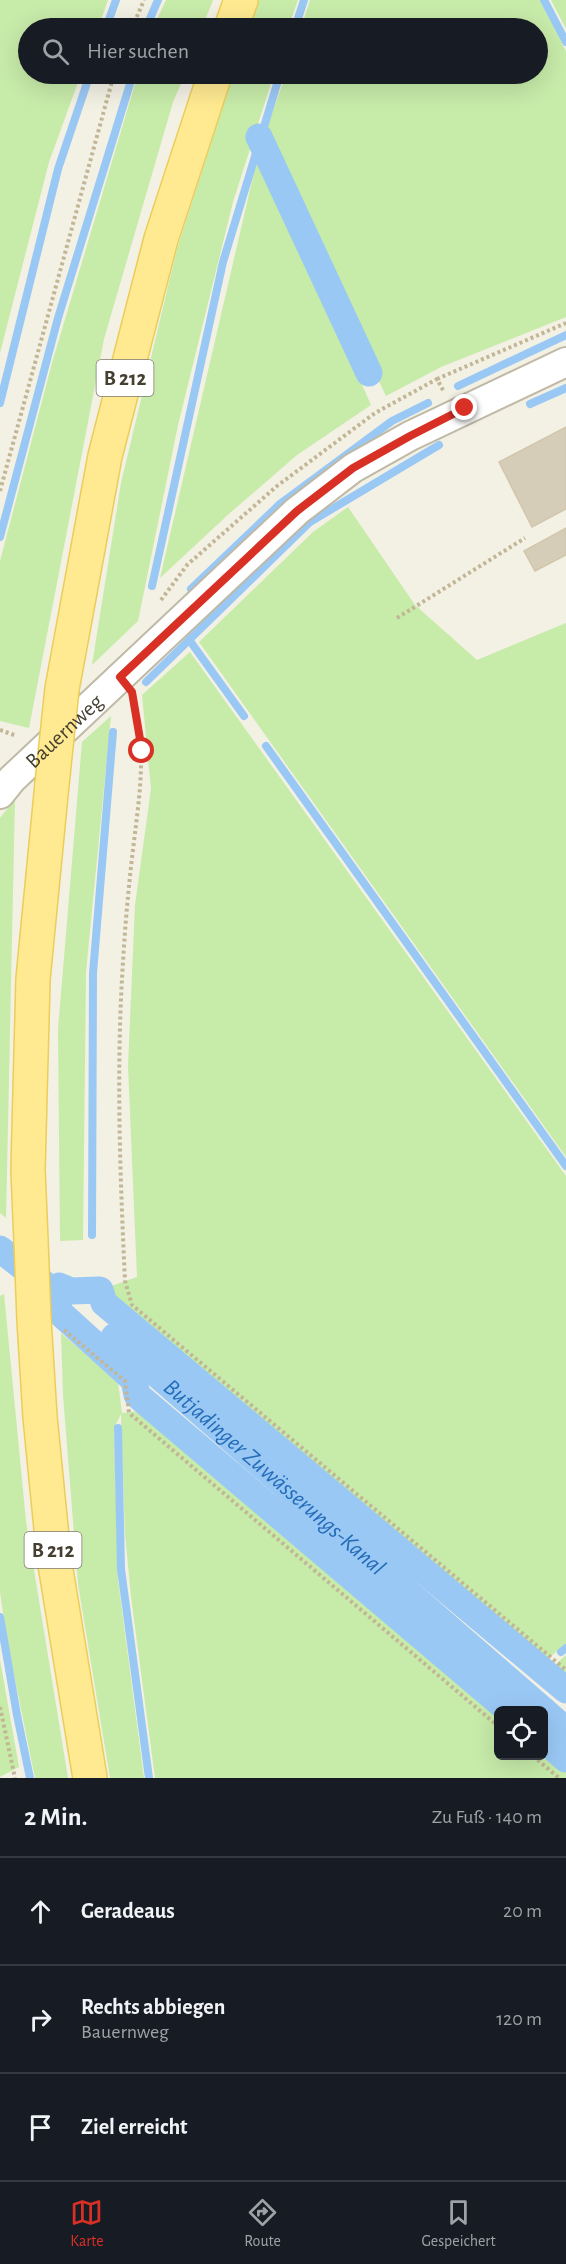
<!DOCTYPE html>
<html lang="de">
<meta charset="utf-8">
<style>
:root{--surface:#171b24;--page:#20242c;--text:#f1f3f6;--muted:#9ea1a6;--line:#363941;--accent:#d93025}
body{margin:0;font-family:"Alegreya Sans",sans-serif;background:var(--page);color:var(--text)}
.controls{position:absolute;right:18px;bottom:18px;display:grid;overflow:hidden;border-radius:9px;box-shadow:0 6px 24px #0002}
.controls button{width:54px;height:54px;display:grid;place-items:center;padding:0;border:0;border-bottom:2px solid var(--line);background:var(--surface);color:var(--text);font:30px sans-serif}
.stop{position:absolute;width:18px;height:18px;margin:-14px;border:4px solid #d93025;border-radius:50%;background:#fff}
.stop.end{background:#d93025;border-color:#fff;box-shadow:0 2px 6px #0008}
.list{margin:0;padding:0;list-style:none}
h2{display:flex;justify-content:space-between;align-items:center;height:78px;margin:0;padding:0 24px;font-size:26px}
h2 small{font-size:20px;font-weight:400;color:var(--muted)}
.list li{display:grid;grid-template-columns:39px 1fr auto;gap:18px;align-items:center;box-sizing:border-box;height:108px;padding:0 24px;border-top:2px solid var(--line)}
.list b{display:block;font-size:22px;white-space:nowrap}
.list p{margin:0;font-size:20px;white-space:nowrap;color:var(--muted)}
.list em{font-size:20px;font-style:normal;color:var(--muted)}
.icon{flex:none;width:33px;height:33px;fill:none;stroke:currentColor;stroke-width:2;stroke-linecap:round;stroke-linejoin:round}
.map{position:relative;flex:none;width:566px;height:1778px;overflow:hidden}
.search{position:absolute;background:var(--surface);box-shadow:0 6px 24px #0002;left:18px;right:18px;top:18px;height:66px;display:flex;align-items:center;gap:15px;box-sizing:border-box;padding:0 21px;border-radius:33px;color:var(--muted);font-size:22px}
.sheet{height:402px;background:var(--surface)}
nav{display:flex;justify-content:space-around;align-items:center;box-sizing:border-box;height:84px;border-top:2px solid var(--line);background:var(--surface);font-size:16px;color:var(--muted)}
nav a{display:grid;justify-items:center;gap:3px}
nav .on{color:var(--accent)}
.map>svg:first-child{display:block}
.grass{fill:#c7eba9}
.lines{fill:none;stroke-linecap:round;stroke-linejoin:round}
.stream{stroke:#9ac8f5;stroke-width:8}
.canal{stroke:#9ac8f5;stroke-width:27}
.building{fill:#d6cdb8;stroke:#d1c6ab;stroke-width:1.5}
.minor-casing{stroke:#bfb9a6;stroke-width:32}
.primary-casing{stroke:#eccd59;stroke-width:36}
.path{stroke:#c2b696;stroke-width:4;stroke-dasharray:3 3;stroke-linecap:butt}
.minor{stroke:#fff;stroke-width:28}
.primary{stroke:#ffea91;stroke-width:33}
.primary-bridge-casing{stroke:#eccd59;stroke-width:36;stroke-linecap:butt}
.primary-bridge{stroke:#ffea91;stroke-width:33}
.route{stroke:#d93025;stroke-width:8}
.labels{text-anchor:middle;stroke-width:4.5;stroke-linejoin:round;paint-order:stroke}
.shield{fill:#fff;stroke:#7e7970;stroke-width:1.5}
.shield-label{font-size:21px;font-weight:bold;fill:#464033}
.street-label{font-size:22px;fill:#464033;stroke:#fff}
.water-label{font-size:24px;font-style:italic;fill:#256db9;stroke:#fff}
</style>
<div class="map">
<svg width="566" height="1778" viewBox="0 0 566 1778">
<rect width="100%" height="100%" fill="#f3f0e4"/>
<g class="grass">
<polygon points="0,0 108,0 98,28 28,28 28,74 81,74 49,162 0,353"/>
<polygon points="166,0 213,0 202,28 153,28"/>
<polygon points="257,0 298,0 288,28 248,28"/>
<polygon points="310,0 540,0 566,51 566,317 441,367 386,396 264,136 286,74 538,74 538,28 301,28"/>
<polygon points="551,0 566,0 566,29"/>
<polygon points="138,74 185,74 173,102 104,339 29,728 0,721 0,561 52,363"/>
<polygon points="233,74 274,74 233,202 178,425 138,621 92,665 121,483 177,249"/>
<polygon points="259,151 371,405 297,455 231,512 160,578"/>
<polygon points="348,507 415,605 477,660 566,623 566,1157 199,642 313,532"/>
<polygon points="190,652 566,1176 566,1643 539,1667 104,1303 100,1290 137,1277 128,1066 135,905 151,789 142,695"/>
<polygon points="111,716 86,972 83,1240 60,1241 58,1029 82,742"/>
<polygon points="15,799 6,1218 0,1213 0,818"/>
<polygon points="4,1294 26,1521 68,1778 35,1778 7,1640 0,1592 0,1296"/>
<polygon points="61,1333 118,1382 122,1413 139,1411 137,1395 508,1710 498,1710 498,1756 544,1756 544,1740 566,1759 566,1778 155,1778 131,1597 125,1533 121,1414 114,1428 118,1580 144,1778 110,1778 78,1584 63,1395"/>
<polygon points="566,1655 566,1690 546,1673"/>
<polygon points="0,1660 19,1767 0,1777"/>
</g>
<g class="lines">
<g class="stream">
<polyline points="544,0 566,42"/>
<polyline points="106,28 116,0"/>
<polyline points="146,28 158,0"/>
<polyline points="295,28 304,0"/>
<polyline points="458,386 566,335"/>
<polyline points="0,403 58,169 90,74"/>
<polyline points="530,404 566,388"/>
<polyline points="0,537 58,318 133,74"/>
<polyline points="152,586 223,262 280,74"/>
<polyline points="191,589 280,504 392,421 428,403"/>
<polyline points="190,641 244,716"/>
<polyline points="146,682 310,522 439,445"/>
<polyline points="266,746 566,1166"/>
<polyline points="92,1235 93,973 113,732"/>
<polyline points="118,1428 121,1569 149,1778"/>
<polyline points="0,1617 17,1715 30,1778"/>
<polyline points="561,1652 566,1648"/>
</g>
<g class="canal">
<polyline points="259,137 369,373"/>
<polyline points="0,1249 43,1283"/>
<path id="s1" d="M114 1337 543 1710"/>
<polyline points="508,1710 137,1395 134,1380 58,1311 59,1286 71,1291 100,1290 104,1303 566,1690"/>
<polyline points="544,1711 566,1730"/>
<polyline points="544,1740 566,1759"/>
</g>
</g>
<g class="building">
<polygon points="566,427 566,509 532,527 499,462"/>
<polygon points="566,528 566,555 535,571 524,551"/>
</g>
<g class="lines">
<defs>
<g id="minor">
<path id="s2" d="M0 794 12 779 297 511 353 468 410 436 566 362"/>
</g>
<g id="primary">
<polyline points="231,28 241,0"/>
<polyline points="62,689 105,456 161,239 215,74"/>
<polyline points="31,1241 28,1170 33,979 52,784"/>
<polyline points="34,1320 40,1417 54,1558 90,1778"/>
</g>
</defs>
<use href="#minor" class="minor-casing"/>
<use href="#primary" class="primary-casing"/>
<g class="path">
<polyline points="132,28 144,0"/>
<polyline points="437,379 566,323"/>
<polyline points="0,491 114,74"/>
<polyline points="161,600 187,565 277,486 375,413 437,379 444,392"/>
<polyline points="397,618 525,538"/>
<path d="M134 700C148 753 138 805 132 858 128 893 125 927 123 962 116 1068 120 1175 125 1281L132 1305 566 1670"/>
<polyline points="0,730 17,736"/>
<polyline points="64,1330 125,1381 129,1413 498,1726"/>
<polyline points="0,1707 15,1778"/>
<polyline points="533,1756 559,1778"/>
</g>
<use href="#minor" class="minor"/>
<use href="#primary" class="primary"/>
<defs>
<g id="primary-bridge">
<polyline points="52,784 62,689"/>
<polyline points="31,1241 34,1320"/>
</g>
</defs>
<use href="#primary-bridge" class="primary-bridge-casing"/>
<use href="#primary-bridge" class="primary-bridge"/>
</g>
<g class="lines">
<polyline class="route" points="142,751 132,692 120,677 297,511 353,468 410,436 465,408"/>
</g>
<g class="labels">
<g class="shield">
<rect x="96.5" y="360" width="57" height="36" rx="4.5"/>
<rect x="24.5" y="1532" width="57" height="36" rx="4.5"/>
</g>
<g class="shield-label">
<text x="125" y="385">B 212</text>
<text x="53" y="1557">B 212</text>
</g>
<g class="street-label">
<text dy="8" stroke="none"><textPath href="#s2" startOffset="90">Bauernweg</textPath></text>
</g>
<g class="water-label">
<text dy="8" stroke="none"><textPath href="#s1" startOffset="213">Butjadinger Zuwässerungs-Kanal</textPath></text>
</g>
</g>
</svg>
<div class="controls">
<button><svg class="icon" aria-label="locate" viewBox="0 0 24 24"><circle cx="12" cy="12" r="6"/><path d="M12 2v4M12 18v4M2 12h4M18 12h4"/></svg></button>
</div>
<div class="stop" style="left:142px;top:751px"></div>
<div class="stop end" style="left:465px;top:408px"></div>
<div class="search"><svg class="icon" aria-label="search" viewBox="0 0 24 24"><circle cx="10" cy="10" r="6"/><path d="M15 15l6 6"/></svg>Hier suchen</div>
</div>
<section class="sheet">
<h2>2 Min.<small>Zu Fuß · 140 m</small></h2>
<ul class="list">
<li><svg class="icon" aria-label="ahead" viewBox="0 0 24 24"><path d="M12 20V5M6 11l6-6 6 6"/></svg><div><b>Geradeaus</b></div><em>20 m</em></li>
<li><svg class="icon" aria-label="right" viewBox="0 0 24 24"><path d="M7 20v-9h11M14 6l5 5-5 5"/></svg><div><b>Rechts abbiegen</b><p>Bauernweg</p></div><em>120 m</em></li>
<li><svg class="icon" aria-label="arrive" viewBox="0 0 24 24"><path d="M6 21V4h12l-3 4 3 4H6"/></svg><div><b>Ziel erreicht</b></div></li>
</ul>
</section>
<nav>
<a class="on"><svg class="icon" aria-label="map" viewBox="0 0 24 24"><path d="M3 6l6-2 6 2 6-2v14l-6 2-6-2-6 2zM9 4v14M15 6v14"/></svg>Karte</a>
<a><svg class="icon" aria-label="directions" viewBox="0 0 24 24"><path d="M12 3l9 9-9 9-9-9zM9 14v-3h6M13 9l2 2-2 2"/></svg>Route</a>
<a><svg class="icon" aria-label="saved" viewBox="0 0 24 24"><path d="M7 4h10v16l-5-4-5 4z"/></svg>Gespeichert</a>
</nav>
